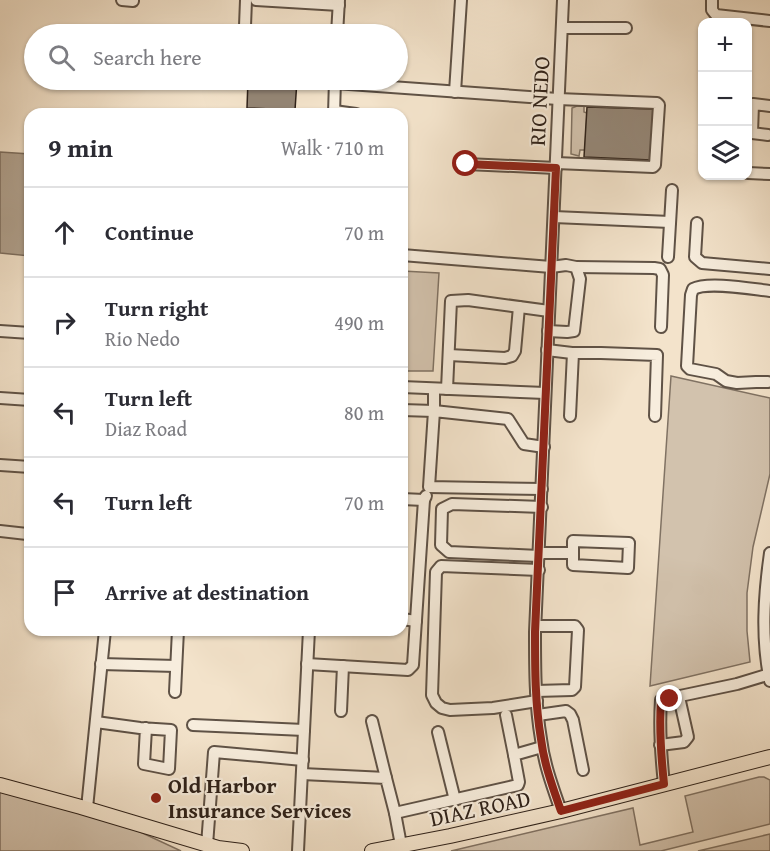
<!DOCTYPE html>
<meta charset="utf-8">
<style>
:root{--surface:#fff;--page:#f2f2f3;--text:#2b2b33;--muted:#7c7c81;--line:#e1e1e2}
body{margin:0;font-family:"Gentium Book Plus",serif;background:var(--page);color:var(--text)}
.controls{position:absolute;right:18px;top:18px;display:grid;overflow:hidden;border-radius:12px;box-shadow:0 2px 4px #0004}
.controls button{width:54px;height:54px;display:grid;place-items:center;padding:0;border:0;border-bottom:2px solid var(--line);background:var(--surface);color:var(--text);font:30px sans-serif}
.stop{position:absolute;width:18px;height:18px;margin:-14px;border:4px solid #8f2418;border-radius:50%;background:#fff}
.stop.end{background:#8f2418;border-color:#fff;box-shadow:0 2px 6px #0008}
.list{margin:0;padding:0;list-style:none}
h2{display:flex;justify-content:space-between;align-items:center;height:78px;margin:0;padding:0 24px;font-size:26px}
h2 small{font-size:20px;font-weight:400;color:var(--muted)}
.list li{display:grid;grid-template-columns:39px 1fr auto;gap:18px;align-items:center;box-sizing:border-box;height:90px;padding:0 24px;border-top:2px solid var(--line)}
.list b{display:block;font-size:22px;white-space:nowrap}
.list p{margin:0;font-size:20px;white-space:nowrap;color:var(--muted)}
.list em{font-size:20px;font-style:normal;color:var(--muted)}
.icon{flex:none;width:33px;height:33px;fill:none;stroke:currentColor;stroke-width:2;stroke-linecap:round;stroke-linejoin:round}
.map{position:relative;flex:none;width:770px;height:851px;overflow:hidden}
.search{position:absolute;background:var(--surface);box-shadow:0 2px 4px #0004;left:24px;top:24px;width:384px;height:66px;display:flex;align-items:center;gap:15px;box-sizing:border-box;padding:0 21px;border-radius:33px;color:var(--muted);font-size:22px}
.panel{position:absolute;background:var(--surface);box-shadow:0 2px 4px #0004;left:24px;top:108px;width:384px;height:528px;border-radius:18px}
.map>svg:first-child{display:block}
.green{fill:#d2c2ad;stroke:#807263;stroke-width:1.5}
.water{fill:#b0a18e;stroke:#7c6e5f;stroke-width:1.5}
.building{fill:#948676;stroke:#2e2119;stroke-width:1.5}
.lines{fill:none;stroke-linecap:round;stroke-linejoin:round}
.minor-casing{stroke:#5f5246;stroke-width:14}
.major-casing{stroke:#2e2119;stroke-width:16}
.minor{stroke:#f7eddd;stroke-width:10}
.major{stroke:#f3e3cb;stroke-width:14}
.route{stroke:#8f2418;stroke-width:8}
.poi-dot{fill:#8f2418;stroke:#f7eddd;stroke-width:2}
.labels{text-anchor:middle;stroke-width:4.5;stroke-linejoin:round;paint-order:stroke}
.street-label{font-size:22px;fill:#2e2119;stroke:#f7eddd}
.poi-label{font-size:22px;font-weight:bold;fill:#2e2119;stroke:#f7eddd;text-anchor:start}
</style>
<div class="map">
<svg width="770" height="851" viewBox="0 0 770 851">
<rect width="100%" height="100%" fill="#f3e3cb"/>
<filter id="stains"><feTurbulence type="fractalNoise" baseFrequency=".00333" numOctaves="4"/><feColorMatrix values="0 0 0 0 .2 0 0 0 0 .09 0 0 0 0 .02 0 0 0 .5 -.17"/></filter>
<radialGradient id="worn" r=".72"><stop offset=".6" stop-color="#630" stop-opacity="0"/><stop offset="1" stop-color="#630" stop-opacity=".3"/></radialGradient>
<g class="green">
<polygon points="577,106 584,106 584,112 587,113 585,150 580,150 579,156 571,154 572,108"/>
<polygon points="402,271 439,273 433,371 402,371"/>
<polygon points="671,376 770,398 770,474 753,547 747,593 747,631 750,662 650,686"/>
<polygon points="759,777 764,777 770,780 770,824 661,851 451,851 633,808 640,845 693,832 685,796"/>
<polygon points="0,790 121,823 181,851 0,851"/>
<polygon points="770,834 770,851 698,851"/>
</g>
<polygon class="water" points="0,152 30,154 30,256 0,253"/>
<g class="building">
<polygon points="248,80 297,80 295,110 247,108"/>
<polygon points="587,107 654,109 651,160 584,157"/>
</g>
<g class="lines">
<defs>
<g id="minor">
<polyline points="122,0 133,1 133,0"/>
<polyline points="256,0 339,5"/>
<polyline points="712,0 712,10 716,15 770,21"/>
<polyline points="245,26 246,0"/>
<polyline points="562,28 626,28"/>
<polyline points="337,34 339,0"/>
<polyline points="335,83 558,99 657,103 659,105 655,165 653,167 556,163"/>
<polyline points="455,92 461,0"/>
<polyline points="334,111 356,114"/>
<polyline points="334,114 335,80"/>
<polyline points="768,135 752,133 753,104 770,106"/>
<polyline points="466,164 556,168"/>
<polyline points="748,173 770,174"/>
<polyline points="554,217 670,222"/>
<polyline points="697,223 695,257 702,263 770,269"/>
<polyline points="402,255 551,267 566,265 576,267 580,279 574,331 567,332 548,331"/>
<polyline points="668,257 672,190"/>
<polyline points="576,267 654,268 660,269 663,275 661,327"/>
<polyline points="0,331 30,333"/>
<polyline points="547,350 572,353 601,353 657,355 655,416"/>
<polyline points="449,355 505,358 512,356 515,351 519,307"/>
<path d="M768 382H756L737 383 726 381 716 374 690 369 687 366 691 295 693 289C708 281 752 289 770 291"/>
<polyline points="402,387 545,393"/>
<polyline points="447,389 451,301 468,300 549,311"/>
<polyline points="0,398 30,400"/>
<polyline points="402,410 434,411 434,389"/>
<polyline points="570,416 573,353"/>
<polyline points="0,465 30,467"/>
<polyline points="542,489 429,487 434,411 508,419 524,444 544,447"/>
<polyline points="402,499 424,500 426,496"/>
<polyline points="0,531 27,534"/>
<polyline points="540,553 573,553 573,541 629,543 628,568 573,565 573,553"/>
<polyline points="539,556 449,552 441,545 442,509 452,504 542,507"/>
<polyline points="402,619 416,621"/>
<polyline points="536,626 575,626 578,630 575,687 572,690 536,691"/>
<polyline points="101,664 176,666"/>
<polyline points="307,664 408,670 413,665 424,500"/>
<path d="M770 681C761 638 764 595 770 553"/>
<polyline points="175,692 178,630"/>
<polyline points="537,701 493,708 450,710 442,708 436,703 432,695 436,572 441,566 539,570"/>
<polyline points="341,711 343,666"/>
<polyline points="506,715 514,755"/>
<polyline points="538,715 566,711 570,714 573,720 583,770"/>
<polyline points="372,721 386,778"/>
<polyline points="96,722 140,728 171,730 169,769 144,764 146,728"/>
<polyline points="193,725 304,730"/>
<polyline points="438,732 455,800"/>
<polyline points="660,745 684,742 688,737 679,697"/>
<polyline points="302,774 386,778 395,813 518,785 519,782 514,755 542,747"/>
<path d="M664 784C661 756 659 728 661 700L737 684 770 674"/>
<polyline points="87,808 105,630"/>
<path d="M561 811C553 788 544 764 541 739 535 704 535 668 535 632L563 0"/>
<polyline points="395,813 401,845"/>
<polyline points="207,845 214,752 303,760"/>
<polyline points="298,851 309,630"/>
</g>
<g id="major">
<polyline points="0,785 81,807 218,848 242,851"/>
<polyline points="372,851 450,836 561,811 770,757"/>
</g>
</defs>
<use href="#minor" class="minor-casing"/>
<use href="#major" class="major-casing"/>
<use href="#minor" class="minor"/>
<use href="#major" class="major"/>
</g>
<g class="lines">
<path class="route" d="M466 164 556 168 535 632C535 668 535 704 541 739 544 764 553 788 561 811L664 784C661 756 659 728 661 700L670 699"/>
</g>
<circle class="poi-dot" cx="156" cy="798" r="6"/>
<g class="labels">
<g class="street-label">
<text transform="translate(539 101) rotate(-87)" y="8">RIO NEDO</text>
<text transform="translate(480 808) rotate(-12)" y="8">DIAZ ROAD</text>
</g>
<g class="poi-label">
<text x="168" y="793">Old Harbor<tspan x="168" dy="25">Insurance Services</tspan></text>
</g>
</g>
<rect width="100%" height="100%" filter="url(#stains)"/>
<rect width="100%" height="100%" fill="url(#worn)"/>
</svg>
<div class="controls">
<button>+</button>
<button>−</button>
<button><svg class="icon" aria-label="layers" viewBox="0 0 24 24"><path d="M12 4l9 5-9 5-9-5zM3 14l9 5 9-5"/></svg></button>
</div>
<div class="stop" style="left:466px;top:164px"></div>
<div class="stop end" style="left:670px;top:699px"></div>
<div class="search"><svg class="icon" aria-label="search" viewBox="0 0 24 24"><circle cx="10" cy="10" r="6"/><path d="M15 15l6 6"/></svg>Search here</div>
<section class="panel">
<h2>9 min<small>Walk · 710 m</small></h2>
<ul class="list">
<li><svg class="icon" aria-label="ahead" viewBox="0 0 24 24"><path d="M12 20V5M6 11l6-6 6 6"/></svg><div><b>Continue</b></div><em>70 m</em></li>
<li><svg class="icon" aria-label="right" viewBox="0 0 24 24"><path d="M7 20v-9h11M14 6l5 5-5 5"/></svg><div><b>Turn right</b><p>Rio Nedo</p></div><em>490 m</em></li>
<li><svg class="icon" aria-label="left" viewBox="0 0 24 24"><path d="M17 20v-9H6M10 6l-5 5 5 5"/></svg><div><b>Turn left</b><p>Diaz Road</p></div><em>80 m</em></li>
<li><svg class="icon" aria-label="left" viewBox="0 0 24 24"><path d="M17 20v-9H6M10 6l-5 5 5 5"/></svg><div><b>Turn left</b></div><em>70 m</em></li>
<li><svg class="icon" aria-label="arrive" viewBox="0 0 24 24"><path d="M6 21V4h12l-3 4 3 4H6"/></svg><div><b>Arrive at destination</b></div></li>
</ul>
</section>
</div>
